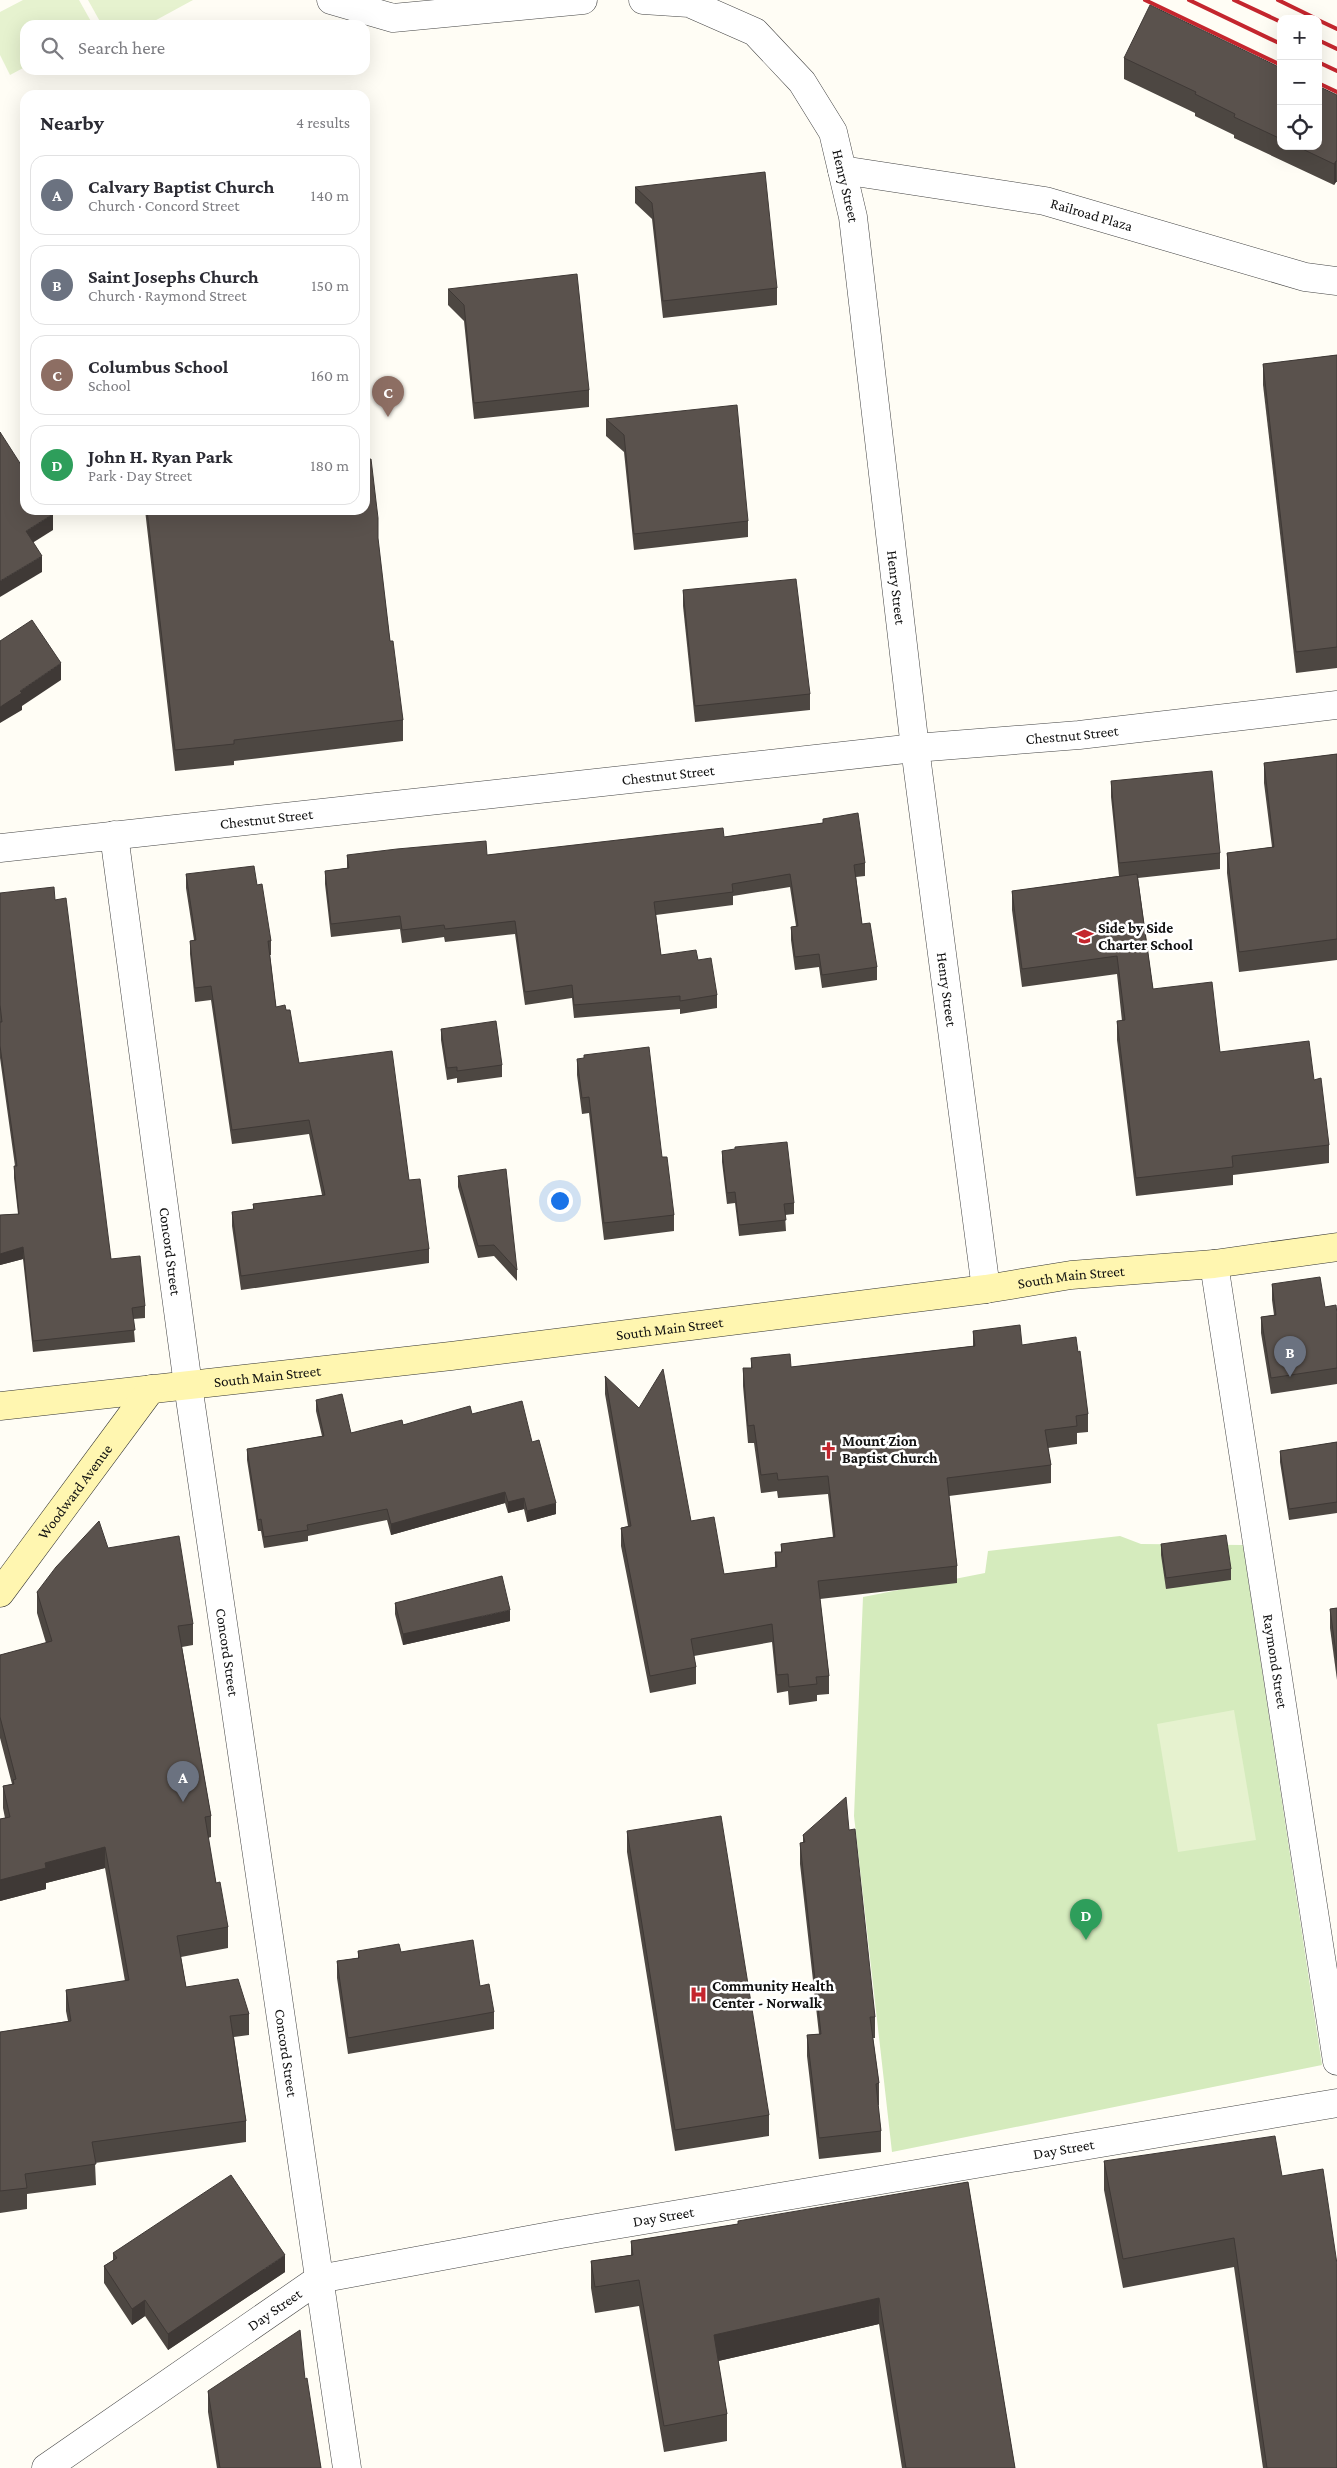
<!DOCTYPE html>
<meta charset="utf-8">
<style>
:root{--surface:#fff;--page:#f2f2f3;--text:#2b2b33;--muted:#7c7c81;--line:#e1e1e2;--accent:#c4262e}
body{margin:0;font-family:"Crimson Pro",serif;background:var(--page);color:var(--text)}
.controls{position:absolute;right:15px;top:15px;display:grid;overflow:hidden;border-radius:10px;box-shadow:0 5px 20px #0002}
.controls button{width:45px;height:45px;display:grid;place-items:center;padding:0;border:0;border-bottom:1px solid var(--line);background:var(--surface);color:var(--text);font:25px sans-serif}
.you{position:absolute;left:559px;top:1200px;width:18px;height:18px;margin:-12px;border:4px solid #fff;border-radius:50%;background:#1a73e8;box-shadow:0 0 0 8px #1a73e833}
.badge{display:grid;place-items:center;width:32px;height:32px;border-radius:50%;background:var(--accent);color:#fff;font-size:16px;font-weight:700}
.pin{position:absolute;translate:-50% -41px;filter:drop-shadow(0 1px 2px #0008)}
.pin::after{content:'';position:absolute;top:26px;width:18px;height:15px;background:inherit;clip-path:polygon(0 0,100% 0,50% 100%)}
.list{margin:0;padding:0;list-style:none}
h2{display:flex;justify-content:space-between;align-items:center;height:65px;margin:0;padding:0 20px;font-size:21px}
h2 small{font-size:16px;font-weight:400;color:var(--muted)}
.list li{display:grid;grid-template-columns:32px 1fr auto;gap:15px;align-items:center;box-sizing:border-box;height:80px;margin:0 10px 10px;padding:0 10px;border:1px solid var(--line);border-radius:15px}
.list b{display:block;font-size:19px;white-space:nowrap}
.list p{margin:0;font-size:16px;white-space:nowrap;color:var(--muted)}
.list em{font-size:16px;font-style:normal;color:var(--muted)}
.icon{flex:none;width:28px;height:28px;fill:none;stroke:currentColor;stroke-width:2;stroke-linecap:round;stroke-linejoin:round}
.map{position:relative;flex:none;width:1337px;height:2468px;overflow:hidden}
.search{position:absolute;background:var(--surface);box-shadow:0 5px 20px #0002;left:20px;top:20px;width:350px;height:55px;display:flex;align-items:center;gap:12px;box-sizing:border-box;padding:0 18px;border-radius:15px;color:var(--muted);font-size:19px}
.panel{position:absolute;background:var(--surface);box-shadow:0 5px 20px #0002;left:20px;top:90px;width:350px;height:425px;border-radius:15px}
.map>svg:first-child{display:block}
.green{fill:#d5ebbd}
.pitch{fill:#e6f2cf}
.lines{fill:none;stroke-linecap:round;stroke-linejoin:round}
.minor-casing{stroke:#444;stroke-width:29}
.secondary-casing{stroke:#333;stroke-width:29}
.minor{stroke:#fff;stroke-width:28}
.secondary{stroke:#fff6b0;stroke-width:28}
.rail{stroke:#c4262e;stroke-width:4}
.wall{fill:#4d4742}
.shaded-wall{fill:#3f3936}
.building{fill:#5a524d;stroke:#3f3936}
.labels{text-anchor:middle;stroke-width:5;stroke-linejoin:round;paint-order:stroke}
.street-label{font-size:15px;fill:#111;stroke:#fff}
.poi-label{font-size:15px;font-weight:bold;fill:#111;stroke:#fff;text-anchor:start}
</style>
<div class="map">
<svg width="1337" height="2468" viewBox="0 0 1337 2468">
<rect width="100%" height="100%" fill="#fffdf5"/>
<polygon class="green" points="1120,1536 1141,1544 1243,1545 1322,2065 892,2152 854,1816 863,1597 985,1573 988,1551"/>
<g class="pitch">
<polygon points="23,0 79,0 93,25 25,25 25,67 10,75 0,55 0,12"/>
<polygon points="88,0 193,0 147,25 102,25"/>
<polygon points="1234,1710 1256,1840 1178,1852 1157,1724"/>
</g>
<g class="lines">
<defs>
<g id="minor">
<polyline points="331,0 393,18 583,0"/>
<path id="s1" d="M643 0 689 3 755 32 802 82 833 132 853 217 915 748 986 1289"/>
<path id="s2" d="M842 170 1045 201 1305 277 1337 281"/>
<path id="s3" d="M114 835 188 1385 347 2468"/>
<path id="s4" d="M0 848 915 748 1079 735 1337 705"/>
<path id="s5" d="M1214 1264 1337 2061"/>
<path id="s6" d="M46 2468 319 2279 561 2234 1337 2103"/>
</g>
<g id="secondary">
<path id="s7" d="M0 1406 451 1356 986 1289 1071 1275 1214 1264 1337 1247"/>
<path id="s8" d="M0 1593 151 1389"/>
</g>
</defs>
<use href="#minor" class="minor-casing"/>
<use href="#secondary" class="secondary-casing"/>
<use href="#minor" class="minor"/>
<use href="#secondary" class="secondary"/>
<g class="rail">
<polyline points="1145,0 1281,65"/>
<polyline points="1189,0 1281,44"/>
<polyline points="1234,0 1281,22"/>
<polyline points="1278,0 1317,19"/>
<polyline points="1318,20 1337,29"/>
<polyline points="1318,40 1337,49"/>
<polyline points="1318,62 1337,71"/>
<polyline points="1318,83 1337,92"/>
</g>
</g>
<g class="wall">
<polygon points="1124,58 1281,68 1281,146 1318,146 1337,95 1337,182 1336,182 1334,185 1234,138 1234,135 1195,116 1195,113 1124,79"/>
<polygon points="635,187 777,288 777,305 663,318 652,219 635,203"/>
<polygon points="448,289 589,390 589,407 474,419 464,321 448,305"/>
<polygon points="1337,355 1337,668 1296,673 1263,385 1263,364"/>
<polygon points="606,419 748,521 748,537 634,550 624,452 606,436"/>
<polygon points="145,510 365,510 378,542 390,641 403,720 403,741 234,761 234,765 175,771"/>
<polygon points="683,590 810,694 810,710 695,722 683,606"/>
<polygon points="1337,754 1337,960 1239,972 1227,873 1227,853 1272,847 1264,783 1264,763"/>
<polygon points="1111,781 1220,853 1220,869 1138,878 1153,989 1220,1052 1314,1080 1329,1145 1329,1163 1233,1175 1233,1185 1136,1196 1117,1040 1117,1021 1122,1021 1117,974 1022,987 1012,910 1012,891 1119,876 1111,797"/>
<polygon points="823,819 865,863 865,876 856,877 862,924 877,967 877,980 822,988 819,967 795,970 791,940 791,927 796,926 790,887 733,896 733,905 656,915 661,955 698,960 717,995 717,1008 680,1014 680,1009 574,1018 572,998 525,1005 515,934 445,942 444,937 402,943 400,929 331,937 325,884 325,871 347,868 347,855 487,855 724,837 823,823"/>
<polygon points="186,874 257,885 271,941 271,955 270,955 276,1007 299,1063 409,1180 429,1249 429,1263 241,1290 232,1226 232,1212 253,1209 253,1204 322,1195 309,1134 232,1144 211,1000 195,1002 190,954 190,941 194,940 186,888"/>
<polygon points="0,893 55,900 111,1259 145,1306 145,1318 133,1319 135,1342 33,1352 23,1259 0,1265 0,1215 18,1214 14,1178 14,1166 15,1166 0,1058"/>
<polygon points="441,1029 502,1065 502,1077 457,1083 457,1078 447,1080 441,1040"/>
<polygon points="577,1059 662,1157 674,1215 674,1231 604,1240 589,1113 582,1114 577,1075"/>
<polygon points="722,1151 794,1203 794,1214 785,1215 786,1231 739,1236 735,1203 727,1204 722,1162"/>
<polygon points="458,1176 517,1270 517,1281 494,1256 478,1258 458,1187"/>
<polygon points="1272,1284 1325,1307 1337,1314 1337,1384 1271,1394 1261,1333 1261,1317 1274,1315 1272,1300"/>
<polygon points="973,1331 1022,1345 1078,1352 1088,1414 1088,1432 1077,1433 1077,1444 1048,1448 1051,1465 1051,1483 949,1496 957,1566 957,1583 820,1599 829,1676 829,1694 817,1695 817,1701 789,1705 788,1691 777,1693 772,1642 694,1656 696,1667 696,1684 650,1693 621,1546 621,1528 628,1526 605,1394 605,1376 691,1521 724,1574 775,1568 775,1552 781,1552 781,1544 833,1537 828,1494 778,1498 777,1491 761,1493 754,1443 748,1443 743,1386 743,1368 751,1368 751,1358 791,1367 973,1346"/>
<polygon points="316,1400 351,1433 472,1414 532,1442 556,1514 527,1522 524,1509 508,1513 505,1503 391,1535 387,1520 308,1536 308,1541 264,1548 261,1531 258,1531 247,1460 247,1449 322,1436 316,1411"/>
<polygon points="1337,1442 1337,1513 1289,1520 1280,1462 1280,1451"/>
<polygon points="1161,1544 1231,1569 1231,1580 1166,1589 1161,1555"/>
<polygon points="108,1548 193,1624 193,1645 182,1647 211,1816 211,1837 208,1838 216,1883 228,1927 228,1948 181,1957 186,1987 249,2014 249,2035 234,2037 246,2121 246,2142 95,2163 96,2185 27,2194 27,2209 0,2213 0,2032 68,2021 66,2011 66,1990 125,1981 105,1868 46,1883 46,1889 0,1901 0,1819 5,1818 3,1808 3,1786 12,1784 0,1738 0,1655 46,1643 37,1613 37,1592"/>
<polygon points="395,1603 510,1621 403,1645 395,1614"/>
<polygon points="1337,1608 1337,1680 1330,1628 1330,1609"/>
<polygon points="849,1830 875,2017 875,2038 873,2038 879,2083 879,2105 878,2105 881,2131 881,2152 819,2159 807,2056 807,2035 819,2034 800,1864 800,1843 803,1843 803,1835"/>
<polygon points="627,1831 769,2115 769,2136 675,2151 627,1852"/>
<polygon points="358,1951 401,1952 494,2012 494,2029 348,2054 337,1978 337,1961 358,1958"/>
<polygon points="1104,2161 1282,2176 1337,2468 1263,2468 1234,2267 1123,2288 1104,2190"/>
<polygon points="968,2182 1015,2468 902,2468 879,2324 718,2361 727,2414 727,2441 664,2452 639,2306 595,2313 591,2288 591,2261 631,2255 631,2241 738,2224"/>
<polygon points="113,2253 285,2272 168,2350 145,2316 132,2325 104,2283 104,2266 113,2260"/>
<polygon points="305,2379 321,2468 217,2468 208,2412 208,2391"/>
</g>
<g class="shaded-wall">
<polygon points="1336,161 1336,182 1334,185 1334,164"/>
<polygon points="53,514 53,530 26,547 26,531"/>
<polygon points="42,556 42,572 0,597 0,581"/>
<polygon points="61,663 61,680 22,706 22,710 0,723 0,707 20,691"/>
<polygon points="23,1247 23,1259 0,1265 0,1254"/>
<polygon points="505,1492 505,1503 391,1535 391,1524"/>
<polygon points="524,1498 524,1509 508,1513 508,1502"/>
<polygon points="556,1503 556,1514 527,1522 527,1511"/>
<polygon points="510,1610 510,1621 403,1645 403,1634"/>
<polygon points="105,1847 105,1868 46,1883 46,1889 0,1901 0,1880 45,1863"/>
<polygon points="285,2255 285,2272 168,2350 168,2334"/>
<polygon points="879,2298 879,2324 714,2362 714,2335"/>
<polygon points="145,2300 145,2316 132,2325 132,2309"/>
</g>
<g class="building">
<polygon points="1150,5 1281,68 1281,139 1234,117 1235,114 1195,94 1196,92 1124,58"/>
<polygon points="1318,86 1337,95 1337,161 1336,161 1334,164 1296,146 1318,146"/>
<polygon points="765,172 777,288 663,301 652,203 635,187"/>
<polygon points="577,274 589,390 474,403 464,305 448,289"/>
<polygon points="1337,355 1337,647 1296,652 1263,364"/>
<polygon points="737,405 748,521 634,534 624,435 606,419"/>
<polygon points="0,432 25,471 25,510 50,510 53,514 26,531 42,556 0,581"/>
<polygon points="371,459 378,518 378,538 390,641 393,641 403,720 234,740 234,744 175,750 147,510 365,510 365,460"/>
<polygon points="796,579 810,694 695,706 683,590"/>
<polygon points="32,620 61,663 20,691 22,693 0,707 0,641"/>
<polygon points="1337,754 1337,939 1239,952 1227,853 1274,847 1264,763"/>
<polygon points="1212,771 1220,853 1119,863 1111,781"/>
<polygon points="858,813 865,863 854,865 862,924 870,923 877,967 822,975 819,954 795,957 791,927 798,926 790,874 732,884 733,892 654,902 661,955 696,950 698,960 711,958 717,995 680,1001 680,996 574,1005 572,985 525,992 515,921 445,929 444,925 402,930 400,916 331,924 325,871 349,868 347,855 397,849 486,841 487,855 723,828 724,837 823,823 823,819"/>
<polygon points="254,866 257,885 262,884 271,941 268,941 276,1007 285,1005 286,1010 290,1010 299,1063 392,1051 409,1180 420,1179 429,1249 241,1276 232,1212 254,1209 253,1204 325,1195 309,1120 232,1130 211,986 195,988 190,941 196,940 186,874"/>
<polygon points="1137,874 1153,989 1212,982 1220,1052 1309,1041 1314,1080 1321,1078 1329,1145 1232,1156 1233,1167 1136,1178 1117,1021 1125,1020 1117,956 1022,969 1012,891"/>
<polygon points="54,887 55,900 66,898 111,1259 140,1256 145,1306 132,1308 135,1330 33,1341 23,1247 0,1254 0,1215 19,1214 14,1166 17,1166 0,1046 0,1022 2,1022 0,1005 0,893"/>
<polygon points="496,1021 502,1065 457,1071 457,1067 447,1068 441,1029"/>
<polygon points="649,1047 662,1157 667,1157 674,1215 604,1223 589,1097 582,1098 577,1059 584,1058 584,1055"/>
<polygon points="787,1142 794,1203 784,1204 786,1220 739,1225 735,1192 727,1193 722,1151 735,1149 735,1147"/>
<polygon points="506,1169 517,1270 494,1245 478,1246 458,1176"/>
<polygon points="1320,1277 1325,1307 1336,1305 1337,1314 1337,1368 1271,1378 1261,1317 1276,1315 1272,1284"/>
<polygon points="1020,1325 1022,1345 1076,1337 1078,1352 1080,1351 1088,1414 1076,1416 1077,1426 1045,1430 1051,1465 947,1478 957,1566 818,1581 829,1676 816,1677 817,1684 789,1687 788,1674 777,1675 772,1624 691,1639 696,1667 650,1676 621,1528 631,1526 605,1376 639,1408 663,1369 691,1521 714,1517 724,1574 777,1567 775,1552 782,1552 781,1544 835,1537 828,1476 778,1480 777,1473 761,1475 754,1425 748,1426 743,1368 752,1368 751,1358 790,1354 791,1367 975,1346 973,1331"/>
<polygon points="342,1394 351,1433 402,1420 403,1425 470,1406 472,1414 522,1401 532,1442 539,1440 556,1503 527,1511 524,1498 508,1502 505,1492 391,1524 387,1509 307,1525 308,1530 264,1537 261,1519 258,1520 247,1449 324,1436 316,1400"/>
<polygon points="1337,1442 1337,1502 1289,1509 1280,1451"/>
<polygon points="99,1521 108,1548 179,1536 193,1624 178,1626 211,1816 205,1817 216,1883 220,1882 228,1927 177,1936 186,1987 238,1979 249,2014 230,2016 246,2121 92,2142 96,2164 25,2174 27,2188 0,2191 0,2032 71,2021 66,1990 129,1980 105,1847 45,1863 46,1868 0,1880 0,1819 10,1817 3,1786 14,1784 13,1780 16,1779 0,1717 0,1655 52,1641 37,1592 56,1567"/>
<polygon points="1226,1535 1231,1569 1166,1578 1161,1544"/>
<polygon points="502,1576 510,1610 403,1634 395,1603"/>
<polygon points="1337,1608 1337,1660 1330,1609"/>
<polygon points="846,1797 849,1830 855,1829 875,2017 870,2017 879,2083 876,2084 881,2131 819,2138 807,2035 821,2034 800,1843 805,1842 803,1835"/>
<polygon points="721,1816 769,2115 675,2130 627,1831"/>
<polygon points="473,1940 480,1986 489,1984 494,2012 348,2038 337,1961 359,1958 358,1951 399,1944 401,1952"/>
<polygon points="1275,2136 1282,2176 1323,2169 1337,2264 1337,2468 1267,2468 1234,2238 1123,2259 1104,2161"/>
<polygon points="231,2175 285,2255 168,2334 145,2300 132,2309 104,2266 117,2258 113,2253"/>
<polygon points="968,2182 1015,2468 906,2468 879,2298 714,2335 727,2414 664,2426 639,2280 595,2287 591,2261 633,2255 631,2241 738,2224 738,2221"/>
<polygon points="300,2330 305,2379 307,2378 321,2468 220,2468 208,2391"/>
</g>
<defs>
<symbol id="school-bare" viewBox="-9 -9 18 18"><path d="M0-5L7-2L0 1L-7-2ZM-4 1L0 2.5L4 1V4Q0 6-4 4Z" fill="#c4262e" stroke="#fff" stroke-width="2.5" paint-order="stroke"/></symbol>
<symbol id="church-bare" viewBox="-9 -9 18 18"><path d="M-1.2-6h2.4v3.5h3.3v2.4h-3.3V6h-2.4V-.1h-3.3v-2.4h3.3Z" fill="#c4262e" stroke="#fff" stroke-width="2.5" paint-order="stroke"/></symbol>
<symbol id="hospital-bare" viewBox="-9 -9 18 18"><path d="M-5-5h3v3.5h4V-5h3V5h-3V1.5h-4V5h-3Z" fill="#c4262e" stroke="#fff" stroke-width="2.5" paint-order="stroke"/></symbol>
</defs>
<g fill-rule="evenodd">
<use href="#school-bare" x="1072" y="924" width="25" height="25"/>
<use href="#church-bare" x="816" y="1438" width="25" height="25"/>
<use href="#hospital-bare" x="686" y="1982" width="25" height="25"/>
</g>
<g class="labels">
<g class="street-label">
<text dy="5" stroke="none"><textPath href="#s1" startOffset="301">Henry Street</textPath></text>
<text dy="5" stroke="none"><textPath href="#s2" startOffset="254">Railroad Plaza</textPath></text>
<text dy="5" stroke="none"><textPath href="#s1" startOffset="706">Henry Street</textPath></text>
<text dy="5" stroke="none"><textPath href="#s4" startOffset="1078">Chestnut Street</textPath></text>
<text dy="5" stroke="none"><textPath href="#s4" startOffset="672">Chestnut Street</textPath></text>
<text dy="5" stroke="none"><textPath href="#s4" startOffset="268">Chestnut Street</textPath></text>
<text dy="5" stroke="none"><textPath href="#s1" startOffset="1111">Henry Street</textPath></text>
<text dy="5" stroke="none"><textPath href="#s3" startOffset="420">Concord Street</textPath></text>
<text dy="5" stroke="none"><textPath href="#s7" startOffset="1079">South Main Street</textPath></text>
<text dy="5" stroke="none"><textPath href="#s7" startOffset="674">South Main Street</textPath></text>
<text dy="5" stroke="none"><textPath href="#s7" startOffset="269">South Main Street</textPath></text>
<text dy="5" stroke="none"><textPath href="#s8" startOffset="126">Woodward Avenue</textPath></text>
<text dy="5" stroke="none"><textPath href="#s3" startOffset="825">Concord Street</textPath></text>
<text dy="5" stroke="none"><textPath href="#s5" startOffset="402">Raymond Street</textPath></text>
<text dy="5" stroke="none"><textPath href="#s3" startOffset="1230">Concord Street</textPath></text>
<text dy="5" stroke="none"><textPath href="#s6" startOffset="1088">Day Street</textPath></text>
<text dy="5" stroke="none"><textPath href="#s6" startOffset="682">Day Street</textPath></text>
<text dy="5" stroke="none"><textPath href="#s6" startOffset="278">Day Street</textPath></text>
</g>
<g class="poi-label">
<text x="1098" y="933">Side by Side<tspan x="1098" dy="17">Charter School</tspan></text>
<text x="842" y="1446">Mount Zion<tspan x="842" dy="17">Baptist Church</tspan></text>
<text x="712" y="1991">Community Health<tspan x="712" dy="17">Center - Norwalk</tspan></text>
</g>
</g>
</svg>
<div class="controls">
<button>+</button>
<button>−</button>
<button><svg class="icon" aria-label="locate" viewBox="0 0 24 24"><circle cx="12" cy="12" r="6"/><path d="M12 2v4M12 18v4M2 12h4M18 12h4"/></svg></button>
</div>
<div class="you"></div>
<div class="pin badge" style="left:183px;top:1802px;background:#6b7280">A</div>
<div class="pin badge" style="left:1290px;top:1377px;background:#6b7280">B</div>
<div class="pin badge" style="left:388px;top:417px;background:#8d6e63">C</div>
<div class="pin badge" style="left:1086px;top:1940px;background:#2e9e5b">D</div>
<div class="search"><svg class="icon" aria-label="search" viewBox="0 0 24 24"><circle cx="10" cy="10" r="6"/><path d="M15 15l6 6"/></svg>Search here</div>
<section class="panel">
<h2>Nearby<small>4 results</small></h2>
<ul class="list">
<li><span class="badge" style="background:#6b7280">A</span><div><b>Calvary Baptist Church</b><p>Church · Concord Street</p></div><em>140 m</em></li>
<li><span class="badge" style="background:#6b7280">B</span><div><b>Saint Josephs Church</b><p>Church · Raymond Street</p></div><em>150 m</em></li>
<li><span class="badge" style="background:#8d6e63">C</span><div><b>Columbus School</b><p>School</p></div><em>160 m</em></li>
<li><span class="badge" style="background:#2e9e5b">D</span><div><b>John H. Ryan Park</b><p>Park · Day Street</p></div><em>180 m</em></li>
</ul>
</section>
</div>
